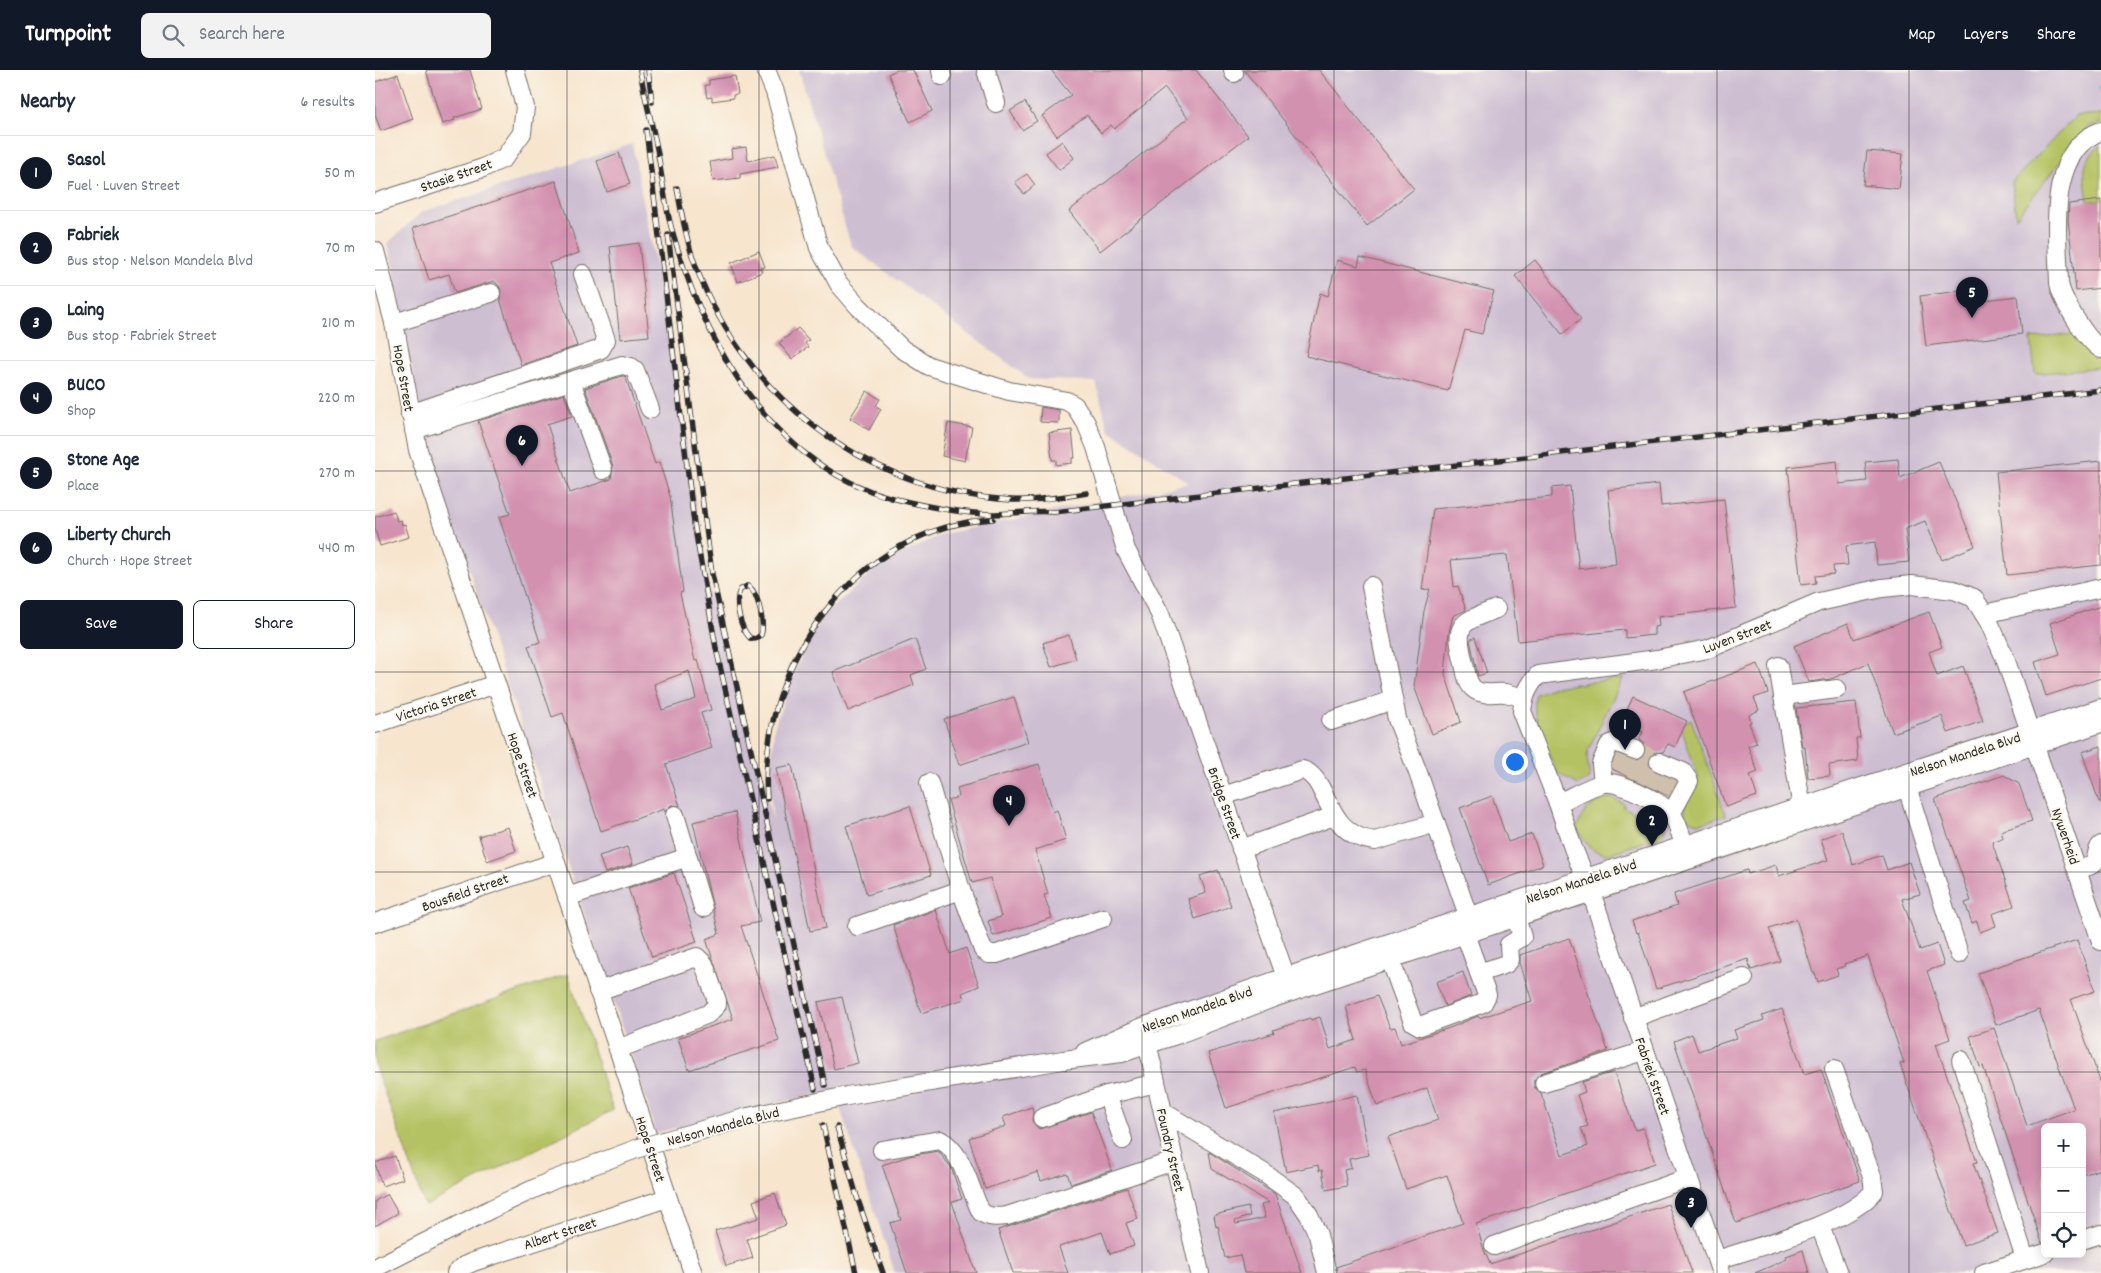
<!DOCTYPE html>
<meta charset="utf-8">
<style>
:root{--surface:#fff;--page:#f2f2f3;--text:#1f2937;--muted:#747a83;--line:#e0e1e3;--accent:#111827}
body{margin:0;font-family:Dekko,sans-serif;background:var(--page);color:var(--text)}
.controls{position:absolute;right:15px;bottom:15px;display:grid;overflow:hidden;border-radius:8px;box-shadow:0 2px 12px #0003}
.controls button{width:45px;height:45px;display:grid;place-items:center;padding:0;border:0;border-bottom:1px solid var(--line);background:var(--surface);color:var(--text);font:25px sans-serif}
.you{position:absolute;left:1139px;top:691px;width:18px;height:18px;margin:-12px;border:4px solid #fff;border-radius:50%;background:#1a73e8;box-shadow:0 0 0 8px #1a73e833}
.badge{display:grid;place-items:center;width:32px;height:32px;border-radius:50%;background:var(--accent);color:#fff;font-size:16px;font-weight:700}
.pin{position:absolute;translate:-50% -41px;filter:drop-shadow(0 1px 2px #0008)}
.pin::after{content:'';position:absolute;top:26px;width:18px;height:15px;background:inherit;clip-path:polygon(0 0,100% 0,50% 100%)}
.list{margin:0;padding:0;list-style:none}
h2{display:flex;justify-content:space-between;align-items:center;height:65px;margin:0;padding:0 20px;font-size:21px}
h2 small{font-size:16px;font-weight:400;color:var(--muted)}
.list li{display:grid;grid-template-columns:32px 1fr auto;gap:15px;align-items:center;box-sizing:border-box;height:75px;padding:0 20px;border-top:1px solid var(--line)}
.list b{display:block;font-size:19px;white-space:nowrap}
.list p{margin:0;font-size:16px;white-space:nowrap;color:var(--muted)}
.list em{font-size:16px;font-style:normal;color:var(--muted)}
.actions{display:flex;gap:10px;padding:15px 20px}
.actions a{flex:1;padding:11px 0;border:1px solid var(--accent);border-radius:8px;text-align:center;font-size:18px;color:var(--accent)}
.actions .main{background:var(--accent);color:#fff}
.icon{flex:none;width:28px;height:28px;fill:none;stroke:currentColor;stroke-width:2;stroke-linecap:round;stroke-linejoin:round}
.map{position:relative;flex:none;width:1726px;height:1203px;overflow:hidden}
header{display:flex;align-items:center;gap:30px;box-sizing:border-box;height:70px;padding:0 25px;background:var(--accent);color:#fff}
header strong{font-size:24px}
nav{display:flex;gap:28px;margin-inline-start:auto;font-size:18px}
.search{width:350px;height:45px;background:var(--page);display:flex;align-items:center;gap:12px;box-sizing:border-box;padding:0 18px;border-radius:8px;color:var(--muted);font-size:19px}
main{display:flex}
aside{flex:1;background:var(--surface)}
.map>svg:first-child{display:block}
.industrial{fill:#cdbed2;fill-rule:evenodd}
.green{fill:#b5c264;stroke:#707648}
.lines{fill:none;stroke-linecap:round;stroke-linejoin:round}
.stream{stroke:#51a8ce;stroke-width:4.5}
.building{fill:#d391b0;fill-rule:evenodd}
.minor-tunnel{stroke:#cec0ad;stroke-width:18;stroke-dasharray:18 9;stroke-linecap:butt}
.minor-casing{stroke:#726c64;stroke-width:20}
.minor{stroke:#fff;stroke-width:18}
.rail-casing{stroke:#2b2b2b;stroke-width:5.5}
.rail{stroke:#fbf7ec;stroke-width:4;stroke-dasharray:11;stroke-linecap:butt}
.minor-bridge-casing{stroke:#726c64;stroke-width:20;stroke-linecap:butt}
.minor-bridge{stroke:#fff;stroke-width:18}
.grid{fill:none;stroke:#2b2b2b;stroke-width:1;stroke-opacity:0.55}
.labels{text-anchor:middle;stroke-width:4;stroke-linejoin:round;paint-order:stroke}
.street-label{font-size:15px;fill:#2b2b2b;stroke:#fbf7ec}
</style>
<header>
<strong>Turnpoint</strong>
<div class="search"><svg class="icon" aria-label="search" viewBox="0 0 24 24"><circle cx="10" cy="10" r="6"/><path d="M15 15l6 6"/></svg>Search here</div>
<nav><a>Map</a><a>Layers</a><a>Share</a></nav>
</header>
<main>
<aside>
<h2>Nearby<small>6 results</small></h2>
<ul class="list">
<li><span class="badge">1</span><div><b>Sasol</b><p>Fuel · Luven Street</p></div><em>50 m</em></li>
<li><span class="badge">2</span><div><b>Fabriek</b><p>Bus stop · Nelson Mandela Blvd</p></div><em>70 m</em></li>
<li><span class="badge">3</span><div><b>Laing</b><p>Bus stop · Fabriek Street</p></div><em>210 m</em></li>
<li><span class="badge">4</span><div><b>BUCO</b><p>Shop</p></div><em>220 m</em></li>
<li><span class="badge">5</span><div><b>Stone Age</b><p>Place</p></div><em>270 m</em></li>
<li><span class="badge">6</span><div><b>Liberty Church</b><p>Church · Hope Street</p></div><em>440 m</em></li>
</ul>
<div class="actions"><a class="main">Save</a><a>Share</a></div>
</aside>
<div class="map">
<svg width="1726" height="1203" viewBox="0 0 1726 1203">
<rect width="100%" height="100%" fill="#fbf7ec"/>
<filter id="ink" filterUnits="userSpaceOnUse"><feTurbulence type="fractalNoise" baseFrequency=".02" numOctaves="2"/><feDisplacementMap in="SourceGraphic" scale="10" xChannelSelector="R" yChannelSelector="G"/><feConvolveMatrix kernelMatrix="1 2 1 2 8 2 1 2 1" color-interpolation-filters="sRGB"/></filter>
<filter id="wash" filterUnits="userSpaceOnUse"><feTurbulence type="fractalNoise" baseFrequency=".0096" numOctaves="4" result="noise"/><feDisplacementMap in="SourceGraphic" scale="20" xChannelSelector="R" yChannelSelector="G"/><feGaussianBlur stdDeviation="1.12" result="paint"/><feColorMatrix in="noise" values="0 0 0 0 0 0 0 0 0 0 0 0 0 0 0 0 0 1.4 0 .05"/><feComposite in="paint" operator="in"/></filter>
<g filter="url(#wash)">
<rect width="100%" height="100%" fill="#f7e5ce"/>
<path class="industrial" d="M424 0H1726V1203H520L459 1020 280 1063 273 1035 62 404 49 359 13 173 47 142 257 74 297 279 336 532 398 750 395 721 399 658 420 599 448 546 503 496 567 464 814 413 733 359 721 312 654 309 476 176ZM1670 1057H1707V1184H1670Z"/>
<g class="green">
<polygon points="1726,44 1726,54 1713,56 1641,148 1637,112 1701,46"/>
<path d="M1726 76V130L1713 131C1710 108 1703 90 1726 76Z"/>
<polygon points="1706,263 1713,282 1726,292 1726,297 1660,304 1656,269"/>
<path d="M1248 608 1213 680 1212 687 1215 709 1202 715C1198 710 1189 709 1181 701 1174 682 1154 642 1161 624L1179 617Z"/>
<path d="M1316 649 1351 745C1339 748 1323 759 1313 748 1311 745 1309 740 1310 736 1312 726 1322 718 1323 707L1307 660 1312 651Z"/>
<path d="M1237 728 1250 734 1248 737 1272 748 1275 744 1290 749 1291 760 1287 766 1233 784C1216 783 1209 772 1202 758 1208 739 1218 731 1237 728Z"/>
<polygon points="193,904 238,1040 50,1136 0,996 0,971"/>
</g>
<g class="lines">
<polyline class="stream" points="1725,18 1726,19"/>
</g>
<g id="blocks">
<g class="building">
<polygon points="51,0 95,0 107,39 79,48 80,50 67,54"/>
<polygon points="522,0 538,0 557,41 535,52 513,4"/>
<polygon points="676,0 821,0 873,66 725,181 694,141 813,48 790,18 739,59 736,55 726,63 712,45 682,66 667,46 696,25"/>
<polygon points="869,0 944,0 1039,119 992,156"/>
<polygon points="23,4 38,49 6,61 0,45 0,12"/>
<polygon points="360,6 363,24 358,25 358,28 337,31 337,27 332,28 330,15 334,15 334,10"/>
<polygon points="650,32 662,51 647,60 635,41"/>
<polygon points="687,71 699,88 684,100 671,83"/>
<polygon points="371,77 373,91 400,85 403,97 365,104 365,108 338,111 335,92 357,88 356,79"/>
<polygon points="1492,81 1528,84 1524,119 1488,115"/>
<polygon points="244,83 255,114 232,122 222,91"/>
<polygon points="652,104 660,115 649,124 640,112"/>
<polygon points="181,111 204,183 174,193 202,276 146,295 125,229 126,220 124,216 119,211 80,223 74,204 54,210 38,158"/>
<polygon points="1726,130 1726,218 1701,221 1693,149 1694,134"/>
<polygon points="264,173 274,266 245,269 235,177"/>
<polygon points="384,181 390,197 385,198 387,202 363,212 356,193"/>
<polygon points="985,187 1119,221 1107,264 1090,260 1073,321 931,286 945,223 953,226 962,190 983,196"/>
<polygon points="1160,190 1206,249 1187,264 1140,206"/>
<polygon points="1592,220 1594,232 1643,226 1647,264 1551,276 1545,226"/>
<polygon points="423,258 434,270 430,273 433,277 417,289 404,273"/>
<path d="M247 306H250L280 394 284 392 295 426 308 522 305 523 320 591 323 590 336 640 326 643 337 678 291 694 305 736 296 735 290 742 289 739 226 761 188 643 177 647 153 576 165 572 124 447 135 444 103 351 189 324 197 346 172 354 195 423 236 409 238 396 210 318ZM314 601 321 629 287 640 279 614Z"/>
<polygon points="492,321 505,329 501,336 506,339 494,360 475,348"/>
<polygon points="666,337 684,340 684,353 665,352"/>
<polygon points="573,353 597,357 590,391 567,386"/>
<polygon points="697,360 700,388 697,388 697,393 681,395 681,390 677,390 674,363"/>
<polygon points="1523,389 1525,408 1564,392 1600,476 1567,490 1550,451 1530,459 1534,492 1502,495 1500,472 1471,476 1473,495 1458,496 1459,504 1440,506 1441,513 1426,515 1413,397 1462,391 1464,414 1492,411 1490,392"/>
<polygon points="1726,391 1726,495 1632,505 1621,402"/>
<polygon points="1284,414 1286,436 1349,429 1361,538 1283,547 1284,556 1279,557 1279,565 1250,568 1250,560 1143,571 1132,485 1076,490 1079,517 1083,516 1091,540 1078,546 1074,562 1070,604 1086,652 1057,664 1039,616 1049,541 1055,519 1047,520 1058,439 1177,427 1177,418 1195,416 1204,499 1241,494 1233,420"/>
<polygon points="19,441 22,451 26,450 27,455 30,454 34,467 5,476 0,459 0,447"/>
<polygon points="1726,536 1726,608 1671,626 1660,592 1685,584 1675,553"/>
<polygon points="1554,542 1567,577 1554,582 1562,606 1588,596 1608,651 1573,663 1567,646 1518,663 1493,593 1456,609 1434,612 1419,576 1473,553 1479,569"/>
<polygon points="694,565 701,589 676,597 668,573"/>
<polygon points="1100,567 1112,603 1103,606 1095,570"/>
<polygon points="540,569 551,599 536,605 539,615 473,641 458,602"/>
<polygon points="1383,594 1393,623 1379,628 1384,640 1374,645 1376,652 1374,653 1382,673 1373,676 1383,702 1375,705 1382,726 1351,737 1309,622"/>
<polygon points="1258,626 1312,651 1300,677 1293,674 1288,682 1278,683 1274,688 1276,699 1302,712 1294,726 1237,699 1242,684 1261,691 1266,689 1270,683 1269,674 1264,670 1268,662 1246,652"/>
<polygon points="639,627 653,672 584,695 569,649"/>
<polygon points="1481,632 1485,668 1481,668 1483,691 1454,695 1455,706 1433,708 1430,677 1427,677 1421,638"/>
<polygon points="1726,676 1726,732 1724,732 1707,682"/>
<polygon points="664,694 678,742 682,740 691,770 660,780 673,824 669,825 677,848 618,866 613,851 626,847 615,808 597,813 573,730 584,727 582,718"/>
<polygon points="417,695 451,858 435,861 401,698"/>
<polygon points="1629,705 1644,714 1657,751 1626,761 1628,768 1617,772 1639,836 1617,844 1621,856 1605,862 1602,851 1597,853 1590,833 1596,831 1560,729"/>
<polygon points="1117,726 1133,772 1157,764 1168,795 1113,815 1085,738"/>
<polygon points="535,736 556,805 492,825 471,756"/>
<polygon points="360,742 385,852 366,856 404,971 314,1000 303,968 358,949 331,869 344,864 318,752"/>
<polygon points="133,757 141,781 112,791 104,766"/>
<polygon points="1467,761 1478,795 1507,785 1512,800 1534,792 1545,824 1527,829 1545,880 1562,874 1569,895 1552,901 1575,969 1561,974 1602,1092 1598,1093 1623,1163 1588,1175 1525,994 1529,993 1493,886 1469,894 1470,896 1461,899 1463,905 1443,912 1440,903 1438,903 1421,849 1394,858 1405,891 1376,900 1373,889 1281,919 1263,862 1261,863 1257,851 1302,836 1299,824 1372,800 1373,804 1401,795 1404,806 1453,790 1446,769"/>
<polygon points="252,777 258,794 230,803 224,786"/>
<polygon points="843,800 856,836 820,849 813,829 831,823 825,806"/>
<polygon points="299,803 322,872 277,887 253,818"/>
<polygon points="561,840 575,884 591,878 604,916 587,923 589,929 546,943 518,855"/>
<polygon points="1194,868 1233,981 1166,1003 1159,1010 1159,1017 1166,1023 1187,1085 1213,1076 1206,1058 1213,1056 1202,1025 1210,1022 1207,1012 1239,1002 1260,1060 1268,1058 1280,1093 1101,1154 1109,1180 1115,1194 1293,1134 1317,1203 962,1203 961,1197 1088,1153 1072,1105 1031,1119 1013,1067 1063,1050 1052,1018 1002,1036 990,1000 982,1002 980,997 851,1038 833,983 899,963 898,960 935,948 936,950 945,947 955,979 981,970 971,937 1002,926 1015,958 1020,957 1026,974 1077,957 1103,946 1104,948 1157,931 1145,893 1145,885"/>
<polygon points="1702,870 1720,921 1696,929 1726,1014 1726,1099 1707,1105 1707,1057 1670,1057 1670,1173 1667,1173 1608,996 1605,997 1595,966 1619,958 1652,1056 1699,1039 1664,940 1621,955 1603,903"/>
<polygon points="1088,902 1096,926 1070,936 1061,912"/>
<polygon points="467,927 483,993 459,999 443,932"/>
<polygon points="1407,939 1429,1004 1446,999 1485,1111 1361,1153 1299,971 1317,964 1323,981 1362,968 1359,960 1389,950 1387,946"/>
<polygon points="982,1025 994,1085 974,1089 976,1098 969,1100 972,1116 951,1120 947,1100 944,1101 943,1095 911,1102 899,1043"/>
<polygon points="657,1037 658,1042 657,1051 664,1059 716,1042 737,1100 696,1114 692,1103 666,1111 663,1102 610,1119 594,1068 631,1056 628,1047"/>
<polygon points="563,1081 576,1097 587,1129 577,1132 601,1203 532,1203 515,1153 526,1150 507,1095 534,1086"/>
<polygon points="834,1082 900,1124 927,1203 869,1203 865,1185 850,1188 843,1156 841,1157 839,1145 873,1137 875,1146 860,1151 861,1154 890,1148 886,1135 894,1133 837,1099"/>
<polygon points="20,1086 28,1109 7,1116 0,1093"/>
<polygon points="752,1118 763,1149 751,1153 759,1176 735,1184 727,1162 684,1177 693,1203 638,1203 623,1160"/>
<polygon points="400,1123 411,1155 372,1169 378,1188 351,1196 340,1161 384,1148 378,1131"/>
<polygon points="12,1124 23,1143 0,1156 0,1131"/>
<polygon points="1428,1180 1434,1203 1380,1203 1412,1189 1411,1186"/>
</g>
</g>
</g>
<g filter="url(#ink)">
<use href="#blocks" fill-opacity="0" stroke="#726c64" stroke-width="1"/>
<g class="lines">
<g class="minor-tunnel">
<polyline points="1260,680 1284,692"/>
<polyline points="1241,700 1249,684"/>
<polyline points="1254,707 1266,683"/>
<polyline points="1268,713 1279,690"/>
<polyline points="1281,719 1288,704"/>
<polyline points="1292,725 1300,709"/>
</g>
<defs>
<g id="minor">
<polyline points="391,0 400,22 444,178 464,214 483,236 527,279 554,296 634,321 692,331 700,336 711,353 721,377 751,480 785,544 916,922"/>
<polyline points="566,0 567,6"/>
<polyline points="611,0 621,33"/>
<polyline points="858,0 859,3"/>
<path d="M1726 61C1670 81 1683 167 1684 213 1687 230 1711 270 1726 279"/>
<polyline points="0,133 108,98 129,88 147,63 150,37 140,0"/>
<polyline points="0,181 19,253 43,380 318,1203"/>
<polyline points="19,253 116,223"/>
<polyline points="196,311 228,400"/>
<polyline points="35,344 226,279 231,270 208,204"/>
<polyline points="39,360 247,295 256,297 260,300 275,339"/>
<polyline points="996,516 1022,649 1042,700 1094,848"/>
<path d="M1121 539C1084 553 1079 554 1089 594 1091 602 1092 614 1099 619 1107 626 1120 622 1130 623 1136 624 1142 626 1149 628"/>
<polyline points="1609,544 1726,518"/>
<polyline points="1403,596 1427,738"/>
<polyline points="1408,626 1462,619"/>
<polyline points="956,651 1018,630"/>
<polyline points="0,654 121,614"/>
<polyline points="1284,692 1308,702 1314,711 1296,744"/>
<polyline points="554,713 586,820"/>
<polyline points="1228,713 1226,694 1234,675 1240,672 1260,680"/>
<polyline points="1532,717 1584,884"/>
<path d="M848 726 927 700C955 707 948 765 1000 771L1061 753"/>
<path d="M1183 733C1195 728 1217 715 1229 713 1245 711 1291 733 1299 748 1304 756 1306 767 1310 777"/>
<polyline points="300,745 328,838"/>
<polyline points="866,779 959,746"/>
<path d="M1702 799C1706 798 1715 797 1718 794 1723 790 1720 781 1726 775"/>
<polyline points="192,827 313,787"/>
<polyline points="0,853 181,792"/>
<polyline points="482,856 586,820 608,880 614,884 622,884 728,848"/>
<polyline points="1015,889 1038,952 1045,956 1108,933 1112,925 1090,864"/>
<polyline points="1104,903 1131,894 1135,890 1134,875 1147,867 1141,847"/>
<polyline points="223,921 322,887 329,894 342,931 342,935 333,944 243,979"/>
<polyline points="1258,948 1369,908"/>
<polyline points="770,964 825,1203"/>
<polyline points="710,982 768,957 911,907 1726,638"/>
<polyline points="1586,990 1650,1189"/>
<polyline points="1169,1013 1269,981"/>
<polyline points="732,1025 748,1070"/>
<polyline points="472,1026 688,990 747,983 801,965 898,928 1726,653"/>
<polyline points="788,1042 889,1103 921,1126 934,1145 943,1165 952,1203"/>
<polyline points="667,1048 732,1025 781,1013"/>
<path d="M507 1080 565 1070C588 1081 595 1121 606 1142 614 1148 622 1147 632 1146L799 1091"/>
<polyline points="1445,1156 1463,1203"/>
<polyline points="1707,1170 1726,1164"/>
<polyline points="1119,1176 1313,1108"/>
<path d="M1342 1190C1381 1177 1475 1153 1499 1121L1497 1107 1459 999"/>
<polyline points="0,1198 116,1139 178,1110 264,1078"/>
<polyline points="81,1203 89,1196 98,1192 292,1128"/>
<path d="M1346 1203 1216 822 1198 778 1183 733 1147 641C1149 626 1153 616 1163 605L1282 589 1333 579 1444 532 1507 518 1537 515 1579 520 1599 528 1614 552 1630 588 1726 871"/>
<polyline points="1609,1203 1670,1183"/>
</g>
</defs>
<use href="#minor" class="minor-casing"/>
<use href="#minor" class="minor"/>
<defs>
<g id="rail">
<path d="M265 0C269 25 276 49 281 74 287 102 289 132 297 160 329 273 396 395 517 428 549 436 582 443 614 444 636 444 658 440 679 442L1726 320"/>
<polyline points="273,0 277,32"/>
<polyline points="271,60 319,453 341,578 440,1019"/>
<path d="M302 118C306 141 310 163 317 185 362 323 491 422 637 430 662 431 688 427 712 423"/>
<polyline points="293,165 337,504 450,1015"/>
<path d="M372 516C383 519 390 555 386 565L380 569 375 568C365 558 359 532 365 520Z"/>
<path d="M392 729C382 596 479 458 618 449"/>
<polyline points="448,1055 481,1203"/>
<polyline points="462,1057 482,1127 508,1203"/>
</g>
</defs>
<use href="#rail" class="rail-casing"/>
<use href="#rail" class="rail"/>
<defs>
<polyline id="minor-bridge" points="264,1078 373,1047 472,1026"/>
</defs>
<use href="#minor-bridge" class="minor-bridge-casing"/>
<use href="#minor-bridge" class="minor-bridge"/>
</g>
</g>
<path class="grid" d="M192 0V1203M384 0V1203M575 0V1203M767 0V1203M959 0V1203M1151 0V1203M1342 0V1203M1534 0V1203M0 200H1726M0 401H1726M0 602H1726M0 802H1726M0 1002H1726"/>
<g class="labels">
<g class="street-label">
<text transform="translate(81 105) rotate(-19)" y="5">Stasie Street</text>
<text transform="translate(29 308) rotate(80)" y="5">Hope Street</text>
<text transform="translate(1362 566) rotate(-21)" y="5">Luven Street</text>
<text transform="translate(61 634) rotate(-18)" y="5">Victoria Street</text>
<text transform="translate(1590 684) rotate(-18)" y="5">Nelson Mandela Blvd</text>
<text transform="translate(148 695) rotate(71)" y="5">Hope Street</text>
<text transform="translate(850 733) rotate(71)" y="5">Bridge Street</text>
<text transform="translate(1691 766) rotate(71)" y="5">Nywerheid</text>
<text transform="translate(1206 811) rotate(-18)" y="5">Nelson Mandela Blvd</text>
<text transform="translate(90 822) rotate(-19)" y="5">Bousfield Street</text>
<text transform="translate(822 939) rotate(-19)" y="5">Nelson Mandela Blvd</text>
<text transform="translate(1278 1006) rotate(71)" y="5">Fabriek Street</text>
<text transform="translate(348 1056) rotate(-15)" y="5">Nelson Mandela Blvd</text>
<text transform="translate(276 1079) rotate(72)" y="5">Hope Street</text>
<text transform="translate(796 1080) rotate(77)" y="5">Foundry Street</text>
<text transform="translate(185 1163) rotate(-18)" y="5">Albert Street</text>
</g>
</g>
</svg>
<div class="controls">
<button>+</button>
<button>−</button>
<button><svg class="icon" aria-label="locate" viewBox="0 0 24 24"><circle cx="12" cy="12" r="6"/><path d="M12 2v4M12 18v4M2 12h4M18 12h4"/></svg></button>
</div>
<div class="you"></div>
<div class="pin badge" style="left:1250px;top:680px">1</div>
<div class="pin badge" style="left:1277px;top:776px">2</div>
<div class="pin badge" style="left:1316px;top:1158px">3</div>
<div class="pin badge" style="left:634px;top:756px">4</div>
<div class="pin badge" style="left:1597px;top:248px">5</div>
<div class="pin badge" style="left:147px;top:396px">6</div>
</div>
</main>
